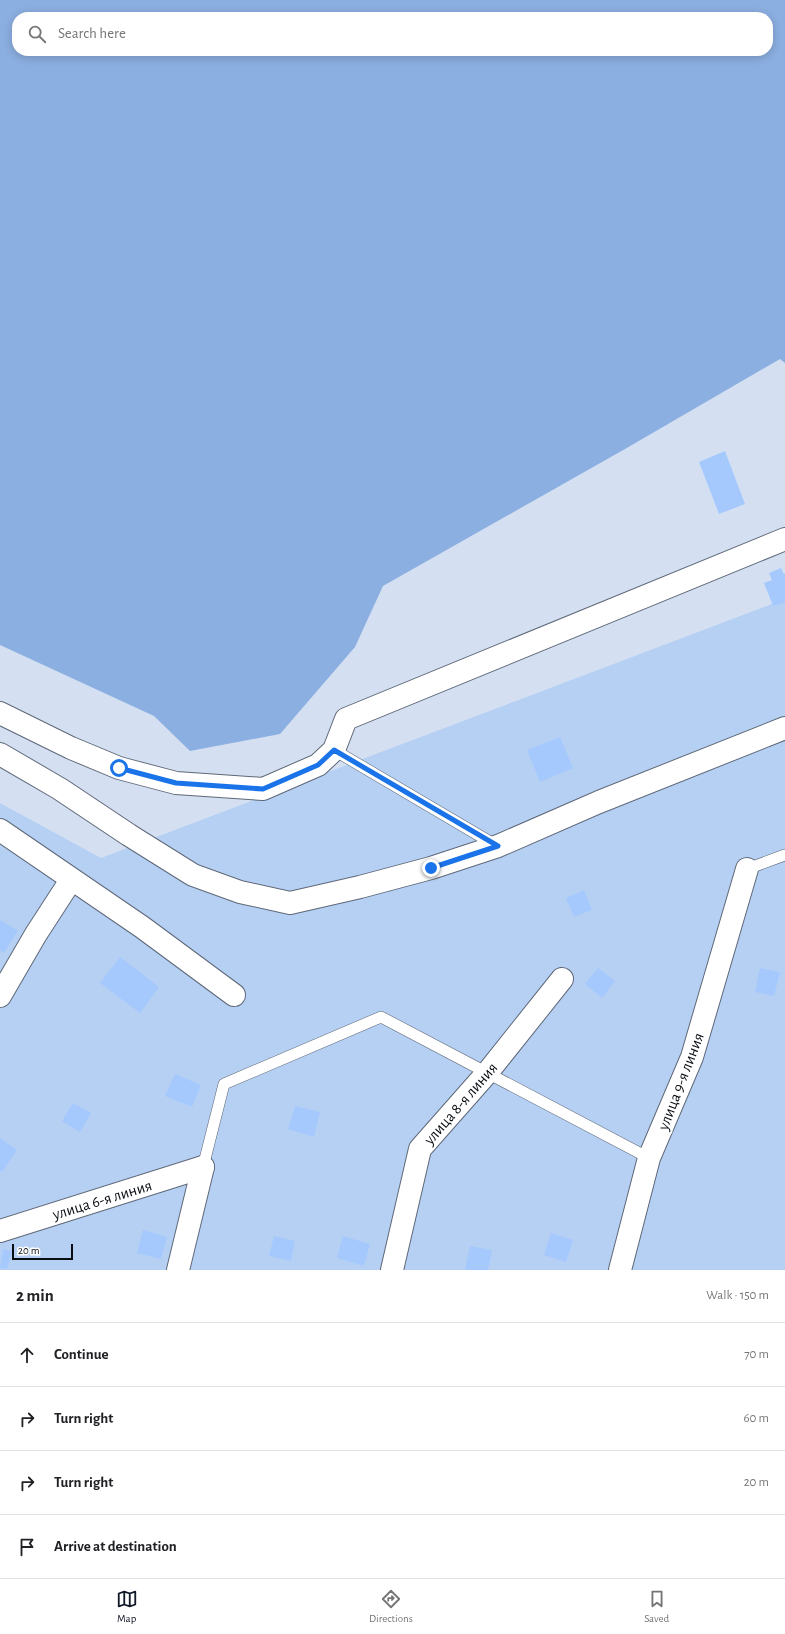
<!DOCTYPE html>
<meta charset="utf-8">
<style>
:root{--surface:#fff;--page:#f2f2f2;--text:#202124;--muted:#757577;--line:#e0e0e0;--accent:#111827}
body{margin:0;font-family:"Alegreya Sans",sans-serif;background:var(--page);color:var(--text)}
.scale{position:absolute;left:12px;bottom:10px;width:61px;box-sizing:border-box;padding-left:4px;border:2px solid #0a0e13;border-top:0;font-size:11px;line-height:14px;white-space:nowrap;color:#0a0e13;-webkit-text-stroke:3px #fff;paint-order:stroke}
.stop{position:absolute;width:12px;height:12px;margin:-9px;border:3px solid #1a73e8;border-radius:50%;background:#fff}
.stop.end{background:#1a73e8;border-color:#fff;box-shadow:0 1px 4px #0008}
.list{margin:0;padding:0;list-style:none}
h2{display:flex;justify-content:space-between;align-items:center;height:52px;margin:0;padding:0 16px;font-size:17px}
h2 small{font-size:13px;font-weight:400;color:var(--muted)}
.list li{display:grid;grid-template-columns:26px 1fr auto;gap:12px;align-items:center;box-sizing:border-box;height:64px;padding:0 16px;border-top:1px solid var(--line)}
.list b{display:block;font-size:15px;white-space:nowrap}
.list em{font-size:13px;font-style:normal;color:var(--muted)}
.icon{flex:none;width:22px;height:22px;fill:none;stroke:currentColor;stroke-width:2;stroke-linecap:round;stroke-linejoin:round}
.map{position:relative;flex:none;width:785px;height:1270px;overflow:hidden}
.search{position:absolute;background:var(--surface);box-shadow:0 2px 10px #0003;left:12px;right:12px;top:12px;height:44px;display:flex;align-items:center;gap:10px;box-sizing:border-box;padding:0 14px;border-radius:16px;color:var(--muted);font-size:15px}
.sheet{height:308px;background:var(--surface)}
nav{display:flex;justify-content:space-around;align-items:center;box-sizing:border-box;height:56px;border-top:1px solid var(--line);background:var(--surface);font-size:11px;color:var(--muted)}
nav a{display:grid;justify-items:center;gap:2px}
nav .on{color:var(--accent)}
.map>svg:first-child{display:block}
.green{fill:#b6d0f4}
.water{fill:#8cafe1;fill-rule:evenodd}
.building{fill:#a5c9fd}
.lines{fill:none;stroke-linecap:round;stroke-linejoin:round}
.lane-casing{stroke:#5e6878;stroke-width:12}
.street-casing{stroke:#5e6878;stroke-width:24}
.lane{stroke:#fff;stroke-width:11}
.street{stroke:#fff;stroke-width:22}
.route{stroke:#1a73e8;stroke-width:5}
.labels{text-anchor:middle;stroke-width:4;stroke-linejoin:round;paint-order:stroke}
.street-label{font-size:16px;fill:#0a0e13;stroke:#fff}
</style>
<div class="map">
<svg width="785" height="1270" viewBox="0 0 785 1270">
<rect width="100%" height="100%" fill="#d4e0f2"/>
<polygon class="green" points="785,599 785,1270 0,1270 0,803 101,858"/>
<path class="water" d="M0 0H785V363L780 359 625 449 383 586 355 647 280 734 190 751 154 716 0 645ZM17 17H768V51H17Z"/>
<g class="building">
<polygon points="725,451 745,504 719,514 699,462"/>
<polygon points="781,568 784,574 785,573 785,602 773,606 764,583 772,580 769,573"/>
<polygon points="560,737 573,768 540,782 527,750"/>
<polygon points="584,890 592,910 574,917 566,898"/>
<polygon points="0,920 18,931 4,953 0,950"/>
<polygon points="120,957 159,987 140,1013 100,983"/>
<polygon points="598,968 615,981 602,998 585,984"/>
<polygon points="760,968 780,972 774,996 755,992"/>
<polygon points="175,1074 201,1085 192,1107 165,1096"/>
<polygon points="73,1103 91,1113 80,1132 62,1121"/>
<polygon points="295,1106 320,1112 314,1137 288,1129"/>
<polygon points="0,1138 17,1150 2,1172 0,1171"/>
<polygon points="143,1230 167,1237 161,1259 137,1253"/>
<polygon points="551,1233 573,1240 566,1262 544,1255"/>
<polygon points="274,1236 295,1241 291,1261 269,1256"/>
<polygon points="343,1236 370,1244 364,1266 337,1258"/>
<polygon points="470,1246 492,1250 488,1270 465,1270"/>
<polygon points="3,1249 12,1251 7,1269 0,1268"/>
</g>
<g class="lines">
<defs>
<g id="lane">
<polyline points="334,750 497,846"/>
<polyline points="747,869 785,855"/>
<polyline points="203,1167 224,1084 381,1017 649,1158"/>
</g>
<g id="street">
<polyline points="0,713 71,748 119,768 176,783 263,789 318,765 334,750 346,719 785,539"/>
<polyline points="0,754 60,789 129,835 193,875 240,892 290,903 360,887 431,868 498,846 599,802 785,728"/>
<polyline points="0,830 142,927 234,995"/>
<polyline points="0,996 36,934 71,880"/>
<polyline points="0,1231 203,1167"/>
<polyline points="178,1270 203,1167"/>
<polyline points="392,1270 420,1149 487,1073 562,979"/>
<polyline points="620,1270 649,1158 692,1057 747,869"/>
</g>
</defs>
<use href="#lane" class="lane-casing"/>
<use href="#street" class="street-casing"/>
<use href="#lane" class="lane"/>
<use href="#street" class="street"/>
</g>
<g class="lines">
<polyline class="route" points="119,768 176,783 263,789 318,765 334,750 498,846 431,868"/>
</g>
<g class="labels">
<g class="street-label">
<text transform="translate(680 1081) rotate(-69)" y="6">улица 9-я линия</text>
<text transform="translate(460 1103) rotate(-49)" y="6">улица 8-я линия</text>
<text transform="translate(102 1199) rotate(-17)" y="6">улица 6-я линия</text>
</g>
</g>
</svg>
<div class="scale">20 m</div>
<div class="stop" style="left:119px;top:768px"></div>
<div class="stop end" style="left:431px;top:868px"></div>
<div class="search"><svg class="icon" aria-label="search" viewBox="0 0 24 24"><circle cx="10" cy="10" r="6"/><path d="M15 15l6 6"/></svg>Search here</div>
</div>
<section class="sheet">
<h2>2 min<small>Walk · 150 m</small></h2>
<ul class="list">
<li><svg class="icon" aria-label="ahead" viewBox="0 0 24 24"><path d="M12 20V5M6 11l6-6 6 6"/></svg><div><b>Continue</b></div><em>70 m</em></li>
<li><svg class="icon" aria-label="right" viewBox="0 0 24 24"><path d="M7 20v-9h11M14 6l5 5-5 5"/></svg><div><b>Turn right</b></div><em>60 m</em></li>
<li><svg class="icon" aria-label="right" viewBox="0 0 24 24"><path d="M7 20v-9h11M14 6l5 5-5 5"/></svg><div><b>Turn right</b></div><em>20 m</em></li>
<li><svg class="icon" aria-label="arrive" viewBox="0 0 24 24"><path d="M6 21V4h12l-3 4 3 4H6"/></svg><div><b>Arrive at destination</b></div></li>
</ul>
</section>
<nav>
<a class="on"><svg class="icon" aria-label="map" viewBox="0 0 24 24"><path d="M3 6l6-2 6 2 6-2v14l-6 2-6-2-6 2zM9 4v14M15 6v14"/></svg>Map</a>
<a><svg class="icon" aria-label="directions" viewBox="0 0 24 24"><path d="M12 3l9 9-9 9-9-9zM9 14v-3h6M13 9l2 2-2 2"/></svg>Directions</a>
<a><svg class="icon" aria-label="saved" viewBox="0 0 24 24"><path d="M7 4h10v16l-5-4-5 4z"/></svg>Saved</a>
</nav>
